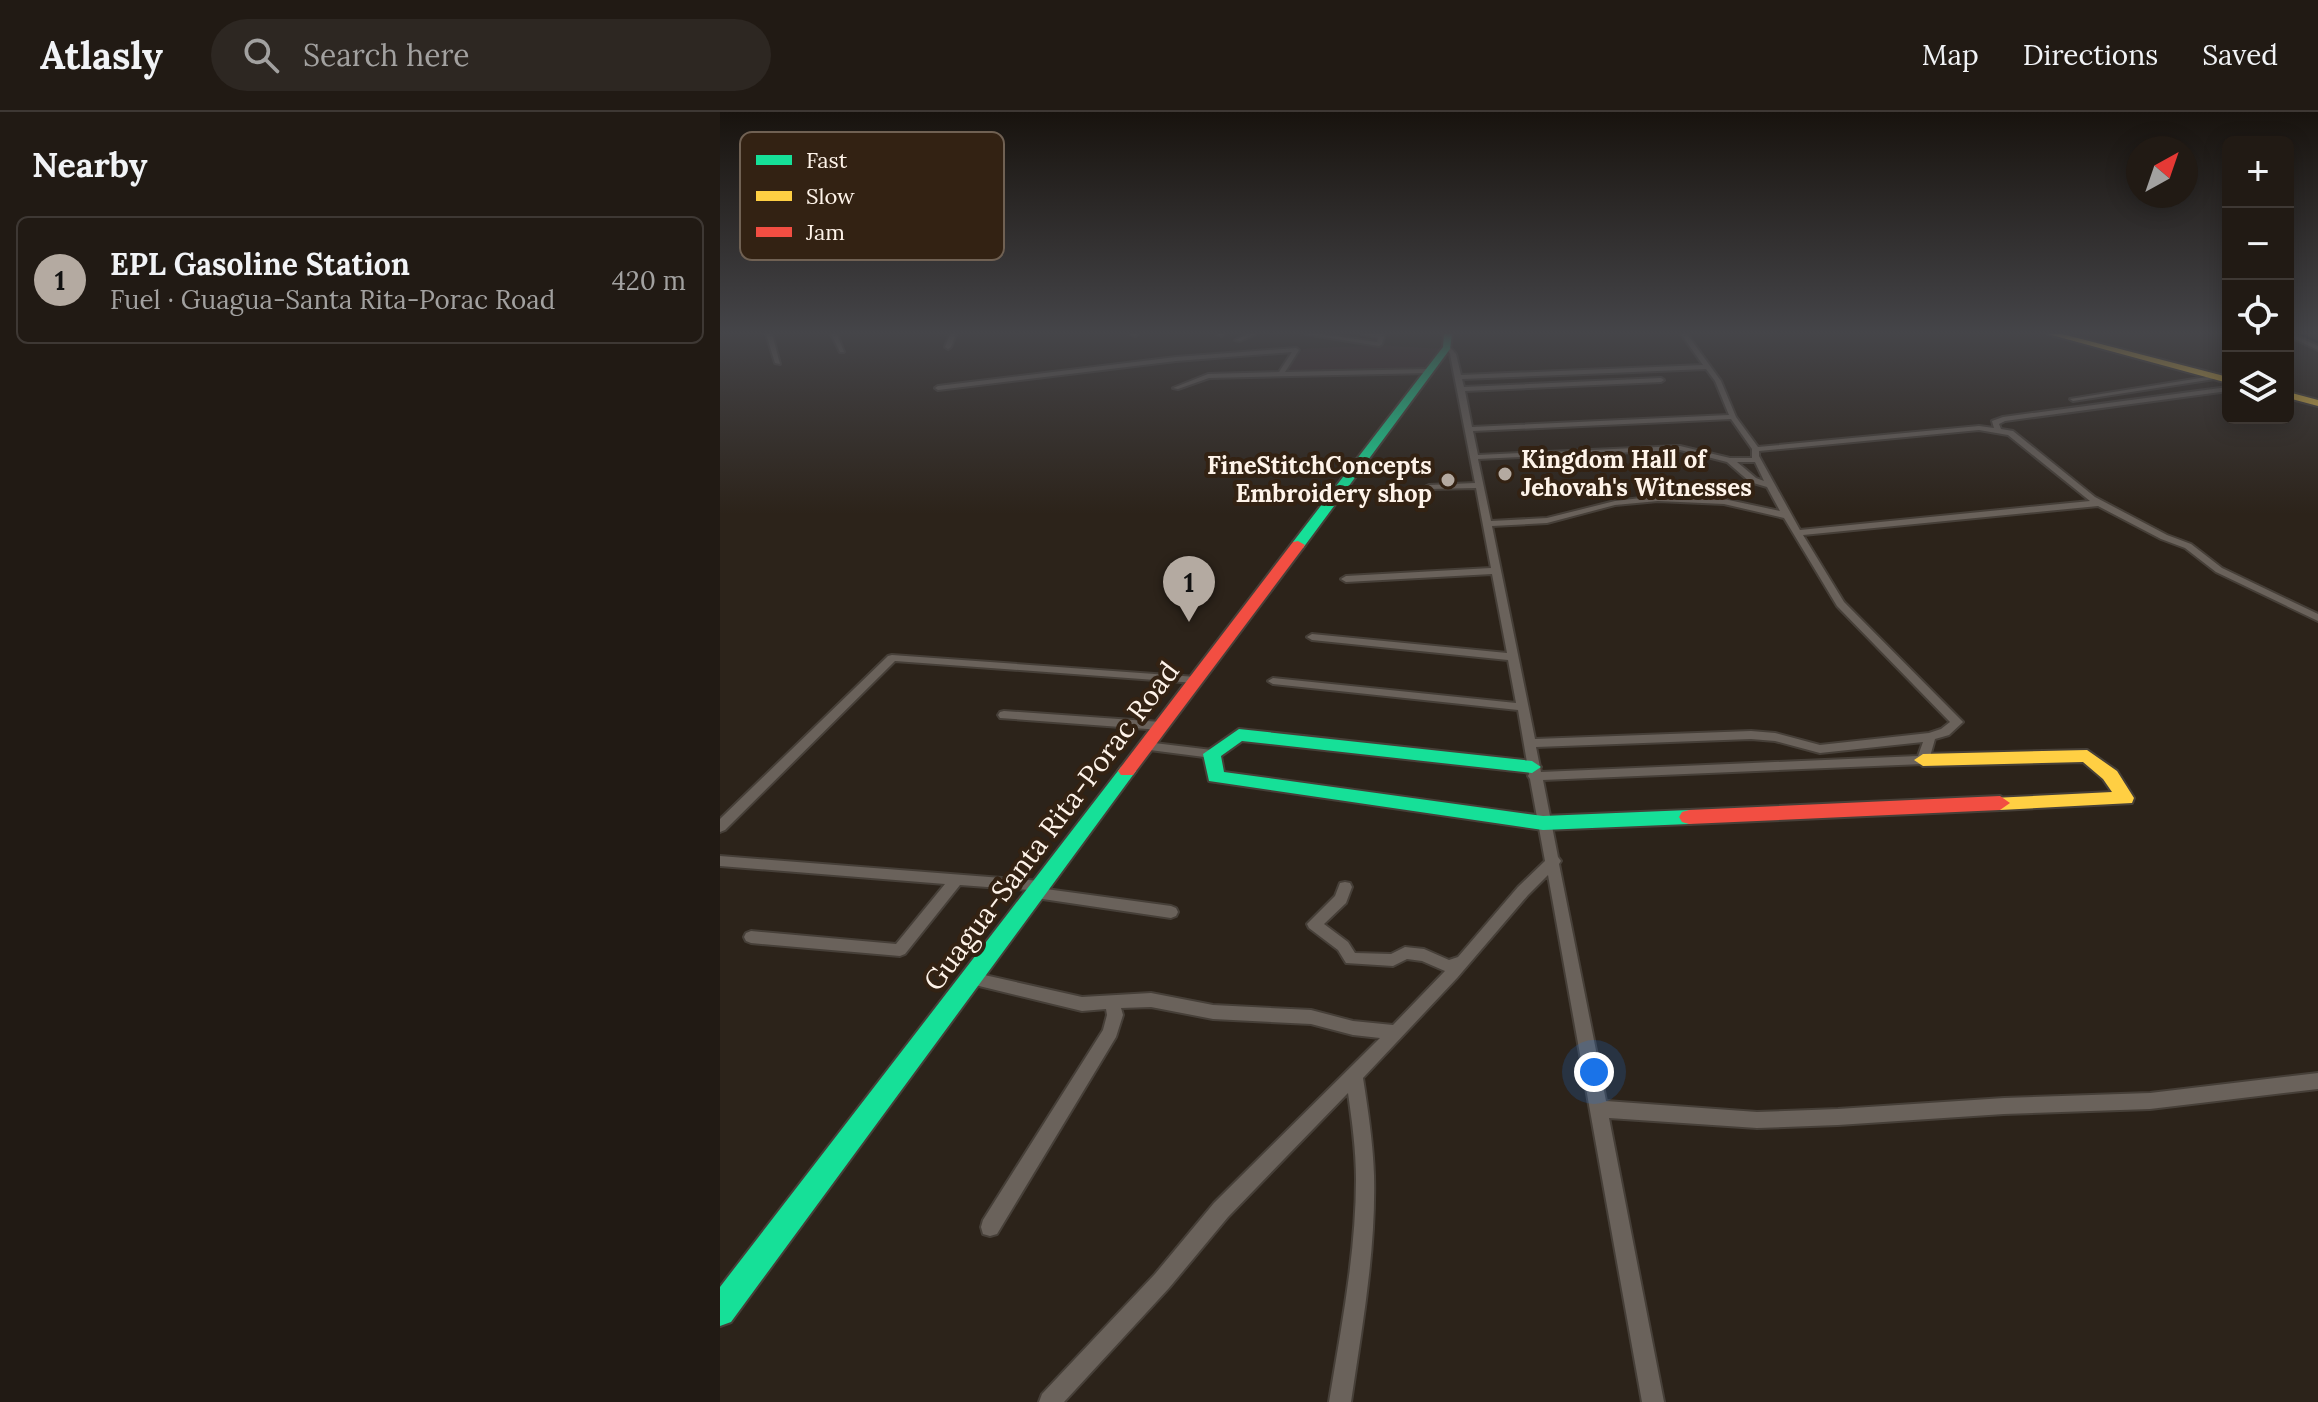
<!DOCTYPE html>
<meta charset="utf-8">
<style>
:root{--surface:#211a14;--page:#2d2722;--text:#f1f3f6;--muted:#a2a1a0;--line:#3e3834;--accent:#b4aaa1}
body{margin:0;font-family:Lora,serif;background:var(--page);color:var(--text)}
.controls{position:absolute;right:24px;top:24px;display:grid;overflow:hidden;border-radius:12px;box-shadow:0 4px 20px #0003}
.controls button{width:72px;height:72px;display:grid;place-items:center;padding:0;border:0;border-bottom:2px solid var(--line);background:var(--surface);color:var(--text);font:40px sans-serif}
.compass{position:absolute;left:1406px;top:24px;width:72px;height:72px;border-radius:50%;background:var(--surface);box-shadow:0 4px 20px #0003;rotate:40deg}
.you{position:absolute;left:874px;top:960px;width:28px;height:28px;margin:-20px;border:6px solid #fff;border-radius:50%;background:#1a73e8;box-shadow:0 0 0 12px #1a73e833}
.badge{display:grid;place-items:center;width:52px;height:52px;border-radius:50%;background:var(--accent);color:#111;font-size:26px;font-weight:700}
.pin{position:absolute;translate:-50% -66px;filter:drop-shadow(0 2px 4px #0008)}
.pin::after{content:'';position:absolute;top:42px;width:28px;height:24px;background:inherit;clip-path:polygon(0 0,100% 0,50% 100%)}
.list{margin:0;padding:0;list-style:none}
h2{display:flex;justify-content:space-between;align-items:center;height:104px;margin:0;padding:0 32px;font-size:34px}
h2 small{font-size:26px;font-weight:400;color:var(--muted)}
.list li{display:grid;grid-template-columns:52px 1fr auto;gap:24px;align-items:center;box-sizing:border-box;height:128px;margin:0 16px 16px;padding:0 16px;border:2px solid var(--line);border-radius:12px}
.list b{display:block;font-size:30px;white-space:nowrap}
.list p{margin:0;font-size:26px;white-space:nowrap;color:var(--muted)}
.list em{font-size:26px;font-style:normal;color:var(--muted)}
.icon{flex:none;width:44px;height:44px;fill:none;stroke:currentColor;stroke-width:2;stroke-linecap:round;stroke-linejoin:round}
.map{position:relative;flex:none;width:1598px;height:1290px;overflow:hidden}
header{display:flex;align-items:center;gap:48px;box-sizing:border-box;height:112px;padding:0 40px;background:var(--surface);border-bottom:2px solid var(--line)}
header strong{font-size:38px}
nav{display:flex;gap:44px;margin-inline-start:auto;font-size:28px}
.search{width:560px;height:72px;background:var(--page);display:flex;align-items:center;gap:20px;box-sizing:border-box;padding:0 28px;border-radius:44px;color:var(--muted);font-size:30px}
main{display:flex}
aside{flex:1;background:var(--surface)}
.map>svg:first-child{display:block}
.medical{fill:#392626}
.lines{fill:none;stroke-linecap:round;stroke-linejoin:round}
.stream{stroke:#060e1f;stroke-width:2}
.street-casing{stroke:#463f38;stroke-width:4}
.fast-casing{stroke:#463f38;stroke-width:4}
.slow-casing{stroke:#463f38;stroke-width:4}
.jam-casing{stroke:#463f38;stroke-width:4}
.street{fill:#6a625b;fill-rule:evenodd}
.fast{fill:#16e098;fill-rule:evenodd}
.slow{fill:#ffcf43;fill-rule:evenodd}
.jam{fill:#f24e42;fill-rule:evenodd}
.poi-dot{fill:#b4aaa1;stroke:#332213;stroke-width:3}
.labels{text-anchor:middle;stroke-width:8;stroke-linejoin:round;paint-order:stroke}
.far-poi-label{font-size:24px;font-weight:bold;fill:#fef3e9;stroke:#332213;text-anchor:start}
.street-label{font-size:28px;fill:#fef3e9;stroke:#332213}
.key{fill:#332213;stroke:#706153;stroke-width:2}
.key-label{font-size:22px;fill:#fef3e9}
</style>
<header>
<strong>Atlasly</strong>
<div class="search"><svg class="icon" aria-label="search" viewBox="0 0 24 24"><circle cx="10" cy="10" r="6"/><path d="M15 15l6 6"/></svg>Search here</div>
<nav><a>Map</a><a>Directions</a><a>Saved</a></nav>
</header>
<main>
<aside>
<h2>Nearby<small></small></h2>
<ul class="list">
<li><span class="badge">1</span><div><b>EPL Gasoline Station</b><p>Fuel · Guagua-Santa Rita-Porac Road</p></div><em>420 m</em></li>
</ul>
</aside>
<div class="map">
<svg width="1598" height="1290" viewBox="0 0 1598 1290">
<rect width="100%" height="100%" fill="#2c231a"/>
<polygon class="medical" points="657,233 723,237 707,258 564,261 583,237"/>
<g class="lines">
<polyline class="stream" points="1580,222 1598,230"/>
<defs>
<g id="street">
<polygon points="46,222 52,222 60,252 55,251"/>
<polygon points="111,222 117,222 124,240 120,240"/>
<polygon points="230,222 236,222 231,235 228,237 225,235"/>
<polygon points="410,222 418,222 415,224"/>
<polygon points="497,222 504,222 501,224"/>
<polygon points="528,222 536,222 520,229 515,228"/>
<polygon points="585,222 600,222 657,230 658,226 641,222 665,222 662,232 659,234"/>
<path d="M961 222H967L1001 269 1016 305 1038 335 1259 314 1274 316 1272 309 1283 305 1508 275V279L1285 309 1279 312 1281 317 1293 319 1375 385 1447 423 1471 432 1502 456 1598 502V509L1496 460 1465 436 1441 427 1378 394 1083 423 1124 490 1243 610 1229 623 1215 627 1209 648 1203 652 823 668 838 745 841 749 839 752 886 989 1037 1000 1118 997 1284 986 1430 981 1598 961V977L1430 997 1284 1002 1118 1013 1037 1016 889 1006 944 1290H922L828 763 808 783 737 866 643 966C648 998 653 1031 654 1063 656 1139 642 1215 631 1290H609C621 1216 636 1142 636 1067 636 1038 632 1009 628 981L508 1105 449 1176 344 1290H319L322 1282 435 1162 494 1091 660 926 633 923 591 912 493 907 431 895 401 896 403 903 396 925 277 1122 270 1124 263 1122 261 1115 263 1108 383 918 387 903 386 897 362 899 251 872 246 870 243 866 246 862 251 860 362 885 431 881 493 893 591 898 633 909 673 913 725 859 702 849 687 847 673 854 626 851 618 838 589 816 587 812 615 784 620 771 625 770 630 771 632 775 626 791 604 812 628 830 635 841 671 842 685 835 704 837 729 848 738 845 798 775 825 749 810 667 808 664 809 662 798 598 553 572 548 569 553 566 796 591 788 548 592 528 587 525 592 522 787 541 772 462 626 470 621 467 626 464 771 456 756 376 709 377 705 375 709 373 755 371 730 242 725 234H729L736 242 741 263 983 253ZM986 257 995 269 1009 303 752 315 745 279 941 270 944 268 941 266 744 275 742 267ZM1011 307 1032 337V346H1010L960 334 758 343 753 319ZM1259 318 1288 323 1370 389 1080 418 1039 344V339ZM960 338 1007 350 1030 370 1047 375 1060 399 1004 387 938 384 895 389 827 406 771 409 758 347ZM1017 350H1035L1044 369 1036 366ZM938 389 1004 392 1064 406 1117 494 1230 610 1221 617 1209 621 1100 633 1055 621 1031 619 815 627 772 414 827 411 895 393ZM1031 627 1055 629 1100 641 1203 630 1198 644 821 660 816 635Z"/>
<polygon points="1568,222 1572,222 1598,234 1598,238 1568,224"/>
<polygon points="576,236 579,238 565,260 709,257 712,259 709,261 489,266 458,277 453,276 488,262 559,260 572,240 456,249 218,278 215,276 218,274 456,245"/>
<polygon points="1499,263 1501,264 1501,266 1353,289 1350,287"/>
<polygon points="172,543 476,565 481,568 476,571 175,549 5,718 0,720 0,707 168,544"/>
<polygon points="284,599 441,610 447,614 441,618 280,606 278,603 280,600"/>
<polygon points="426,630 492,638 498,642 492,646 422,637 420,634 422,631"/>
<polygon points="0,744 321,769 326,770 328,774 326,777 451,794 456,796 458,800 456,804 451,806 316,786 311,785 309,781 310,778 240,773 185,842 180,844 31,831 26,829 24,825 26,821 31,819 176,832 225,772 0,754"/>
</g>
<g id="fast">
<polygon points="724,222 732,222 730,237 583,436 573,436 573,430 723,235"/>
<polygon points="519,617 812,649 821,655 812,661 522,629 501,644 504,660 823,704 969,698 976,700 979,705 976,710 969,712 823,718 489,669 483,642"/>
<polygon points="407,653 416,659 413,663 11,1210 0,1214 0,1175 401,655"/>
</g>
<g id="slow">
<polygon points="1328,222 1342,222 1508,265 1508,271"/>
<polygon points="1568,280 1598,288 1598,294 1568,286"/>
<polygon points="1367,638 1397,659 1414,686 1412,691 1280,698 1273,696 1270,691 1273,686 1392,680 1383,667 1363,650 1203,654 1194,648 1203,642"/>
</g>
<g id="jam">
<polygon points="578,429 585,433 583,436 413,663 401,663 398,659 401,655 573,430"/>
<polygon points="1280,684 1290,691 1280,698 969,712 962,710 959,705 962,700 969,698"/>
</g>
</defs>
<use href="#street" class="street-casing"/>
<use href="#fast" class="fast-casing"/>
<use href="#slow" class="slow-casing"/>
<use href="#jam" class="jam-casing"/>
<use href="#street" class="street"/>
<use href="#fast" class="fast"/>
<use href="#slow" class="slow"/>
<use href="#jam" class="jam"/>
</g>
<linearGradient id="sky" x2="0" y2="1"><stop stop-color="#18130e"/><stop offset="0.55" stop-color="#454549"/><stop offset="1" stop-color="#454549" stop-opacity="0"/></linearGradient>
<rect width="1598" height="402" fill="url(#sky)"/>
<g class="poi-dot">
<circle cx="785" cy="362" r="8"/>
<circle cx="728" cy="368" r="8"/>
</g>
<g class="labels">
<g class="far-poi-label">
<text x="801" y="356">Kingdom Hall of<tspan x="801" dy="28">Jehovah's Witnesses</tspan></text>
<text x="712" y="362" text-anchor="end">FineStitchConcepts<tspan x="712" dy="28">Embroidery shop</tspan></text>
</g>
<g class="street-label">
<text transform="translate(331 714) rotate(-53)" y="10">Guagua-Santa Rita-Porac Road</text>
</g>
</g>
<rect x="20" y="20" width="264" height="128" rx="12" class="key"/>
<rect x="36" y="43" width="36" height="10" fill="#16e098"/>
<rect x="36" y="79" width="36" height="10" fill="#ffcf43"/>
<rect x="36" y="115" width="36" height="10" fill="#f24e42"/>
<g class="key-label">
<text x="86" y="56">Fast</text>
<text x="86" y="92">Slow</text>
<text x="86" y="128">Jam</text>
</g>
</svg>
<div class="controls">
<button>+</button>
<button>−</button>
<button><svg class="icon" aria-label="locate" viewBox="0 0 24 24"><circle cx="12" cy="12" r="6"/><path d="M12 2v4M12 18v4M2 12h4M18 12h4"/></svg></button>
<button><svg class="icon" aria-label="layers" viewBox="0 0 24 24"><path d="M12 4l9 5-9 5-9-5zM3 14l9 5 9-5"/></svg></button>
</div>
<svg class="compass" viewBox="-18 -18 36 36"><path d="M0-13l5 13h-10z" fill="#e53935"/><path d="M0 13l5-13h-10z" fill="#a2a1a0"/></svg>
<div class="you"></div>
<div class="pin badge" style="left:469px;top:510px">1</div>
</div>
</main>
